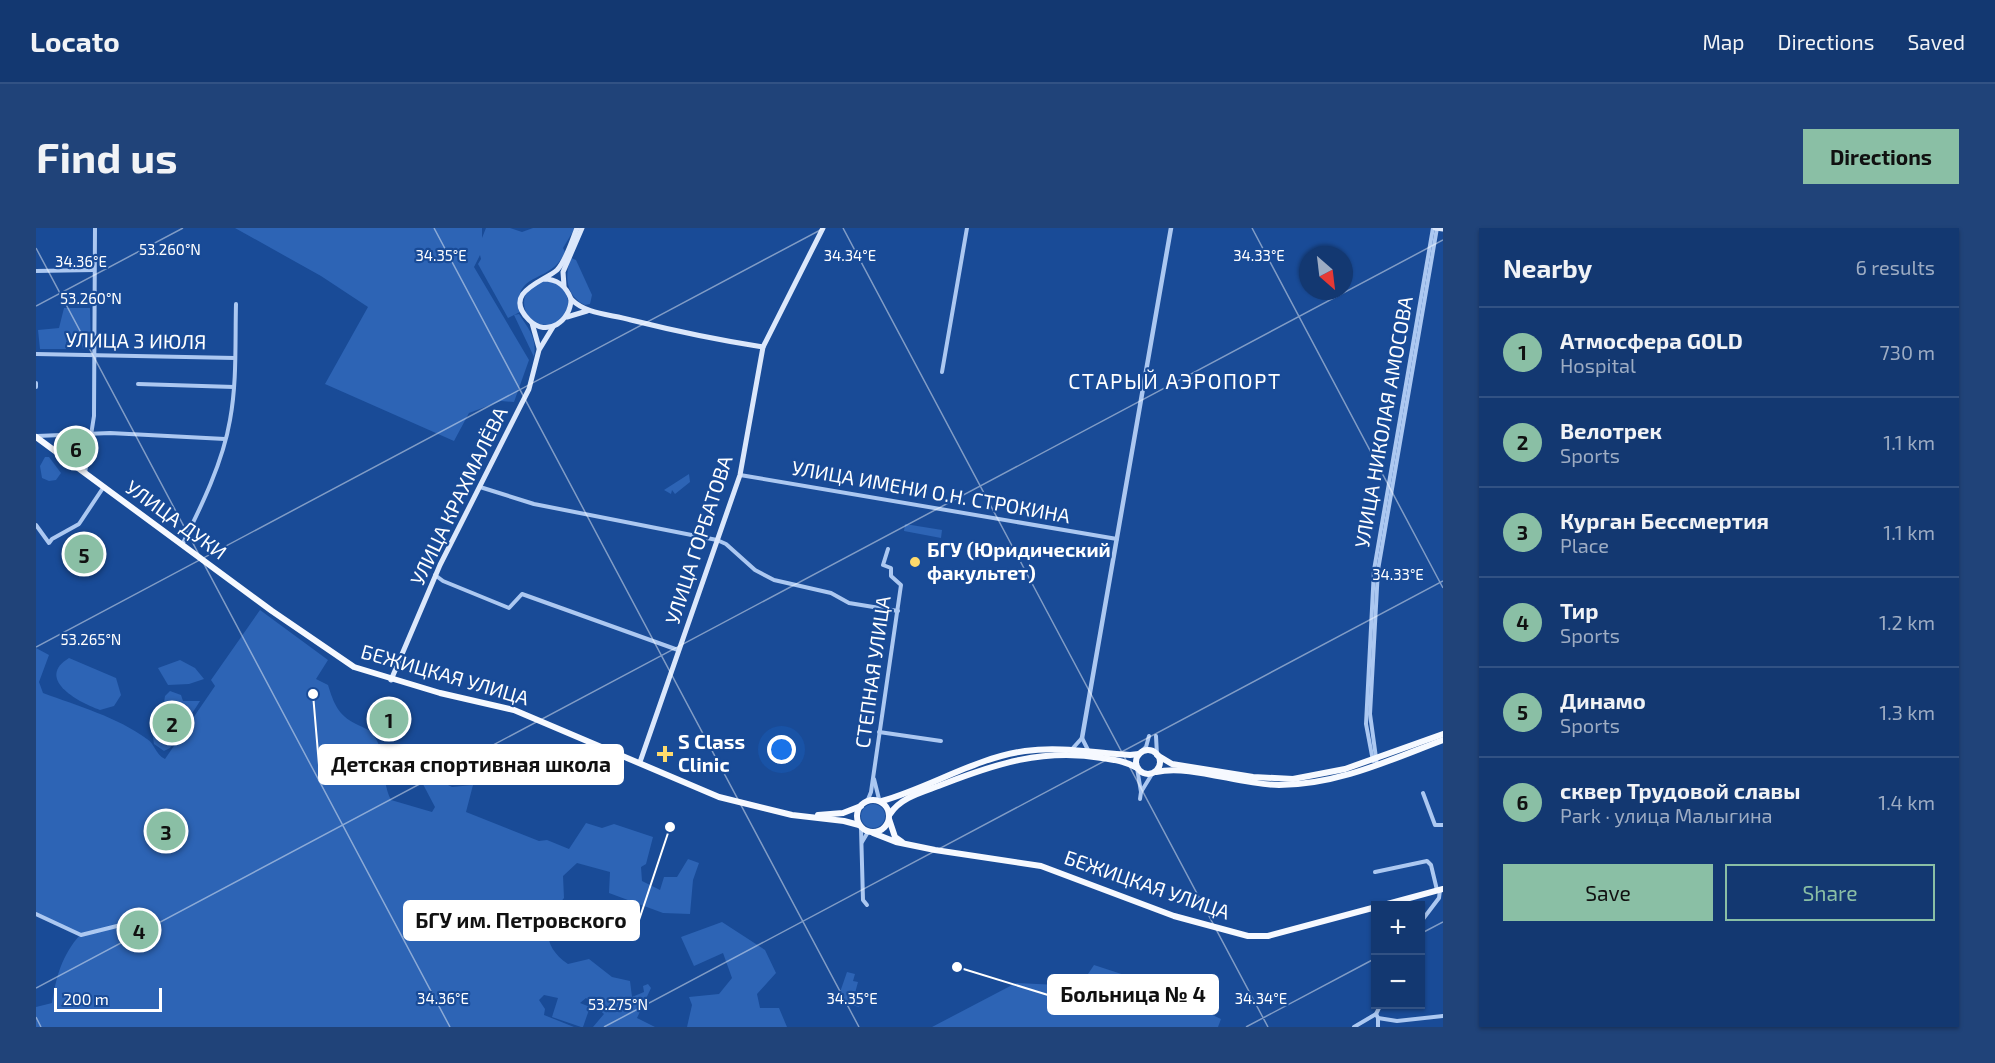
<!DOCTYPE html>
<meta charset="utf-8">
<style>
:root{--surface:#133871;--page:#204379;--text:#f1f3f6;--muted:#9dacc3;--line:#325284;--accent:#8abfa5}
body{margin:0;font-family:"Exo 2",sans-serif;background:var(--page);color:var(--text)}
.controls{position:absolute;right:18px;bottom:18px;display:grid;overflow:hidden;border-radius:0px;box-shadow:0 2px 4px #0004}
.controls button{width:54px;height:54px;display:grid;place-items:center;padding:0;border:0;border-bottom:2px solid var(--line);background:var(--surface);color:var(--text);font:30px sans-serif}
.compass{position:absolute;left:1263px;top:18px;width:54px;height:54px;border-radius:50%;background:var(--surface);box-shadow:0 2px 4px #0004;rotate:152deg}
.scale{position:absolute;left:18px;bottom:15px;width:108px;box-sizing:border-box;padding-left:6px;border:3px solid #fff;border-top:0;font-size:16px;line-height:21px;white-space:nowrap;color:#fff;-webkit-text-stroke:4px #194b97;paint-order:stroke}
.you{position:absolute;left:746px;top:522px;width:21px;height:21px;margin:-15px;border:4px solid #fff;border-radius:50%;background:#1a73e8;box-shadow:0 0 0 9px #1a73e833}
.badge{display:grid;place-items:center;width:39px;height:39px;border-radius:50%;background:var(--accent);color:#111;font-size:20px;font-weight:700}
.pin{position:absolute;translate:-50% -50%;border:3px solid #fff;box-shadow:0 2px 6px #0006}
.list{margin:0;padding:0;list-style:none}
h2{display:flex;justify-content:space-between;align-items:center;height:78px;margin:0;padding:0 24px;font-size:26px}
h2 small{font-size:20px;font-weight:400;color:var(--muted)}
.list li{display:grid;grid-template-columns:39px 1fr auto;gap:18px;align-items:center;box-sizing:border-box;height:90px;padding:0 24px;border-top:2px solid var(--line)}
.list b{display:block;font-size:22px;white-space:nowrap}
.list p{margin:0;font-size:20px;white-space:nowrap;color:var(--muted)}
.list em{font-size:20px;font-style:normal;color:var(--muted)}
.actions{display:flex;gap:12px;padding:18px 24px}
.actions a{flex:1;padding:14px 0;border:2px solid var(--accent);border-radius:0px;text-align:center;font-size:21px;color:var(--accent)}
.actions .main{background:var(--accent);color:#111}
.map{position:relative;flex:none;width:1407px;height:799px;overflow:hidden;border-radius:0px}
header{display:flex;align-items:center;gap:36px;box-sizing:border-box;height:84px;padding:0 30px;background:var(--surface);border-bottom:2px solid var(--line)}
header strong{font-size:28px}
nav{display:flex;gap:33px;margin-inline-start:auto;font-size:21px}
.intro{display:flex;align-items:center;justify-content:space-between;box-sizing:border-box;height:144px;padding:0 36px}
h1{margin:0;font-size:42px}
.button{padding:15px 27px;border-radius:0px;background:var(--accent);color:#111;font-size:21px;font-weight:700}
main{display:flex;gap:36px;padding:0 36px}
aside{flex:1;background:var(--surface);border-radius:0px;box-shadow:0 2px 4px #0004}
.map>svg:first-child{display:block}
.green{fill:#2d64b5}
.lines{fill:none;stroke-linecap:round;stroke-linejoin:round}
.minor{stroke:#acc8f1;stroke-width:4}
.tertiary{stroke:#acc8f1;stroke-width:4.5}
.secondary{stroke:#dbe7fb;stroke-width:5}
.primary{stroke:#f6f9ff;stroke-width:6}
.ticks{fill:none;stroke:#fff;stroke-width:1.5;stroke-opacity:0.45}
.poi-dot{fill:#ffdb6c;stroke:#194b97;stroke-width:2}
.labels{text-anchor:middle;stroke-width:4.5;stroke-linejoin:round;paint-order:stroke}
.street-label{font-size:20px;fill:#fff;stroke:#194b97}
.poi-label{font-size:20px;font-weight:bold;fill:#fff;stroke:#194b97;text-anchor:start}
.neighbourhood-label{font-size:21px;letter-spacing:1.5px;fill:#fff;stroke:#194b97}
.ticks-label{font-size:15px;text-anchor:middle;fill:#fff;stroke:#194b97;stroke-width:4.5;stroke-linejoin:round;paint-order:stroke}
.leader{fill:none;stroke:#fff;stroke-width:2}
.callout-dot{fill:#fff;stroke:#194b97;stroke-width:2}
.callout{fill:#fff;stroke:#fff;stroke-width:2}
.callout-label{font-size:21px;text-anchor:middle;font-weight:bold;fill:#111}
</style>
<header>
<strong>Locato</strong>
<nav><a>Map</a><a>Directions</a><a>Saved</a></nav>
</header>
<div class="intro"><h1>Find us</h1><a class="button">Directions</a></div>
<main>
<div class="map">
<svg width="1407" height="799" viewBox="0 0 1407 799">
<rect width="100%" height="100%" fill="#194b97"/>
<g class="green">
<path d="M199 0H446V10L450 0H474L486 4 497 0H539L527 20 529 24C515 57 476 42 484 84L478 87 483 86C493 102 501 109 498 129L478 87 472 90 442 36 445 31 444 27 438 39 493 132 478 174 465 173 433 185 418 213 289 156 332 79 285 48Z"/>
<path d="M535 30 540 32 556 67 554 76 549 77C530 68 528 48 535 30Z"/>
<circle cx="510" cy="75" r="22"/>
<polygon points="28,80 54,80 55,120 47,121 45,113 30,114 30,121 4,121 2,102 23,100"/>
<polygon points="24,209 53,211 47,237 22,215"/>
<polygon points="9,229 13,229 25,245 20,252 13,253 6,250 4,238"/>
<polygon points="653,246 654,254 639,266 636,262 635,266 628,262"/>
<polygon points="869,296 906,302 905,310 868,303"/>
<path d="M224 382 292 432 280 451 292 457C298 476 302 487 320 496 325 499 333 501 336 505 352 525 344 551 355 572L396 584 399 579 379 541 416 559 437 557 430 584 503 613 511 612 533 621 550 595 566 600 578 596 617 609 610 636 605 639 606 653 624 662 628 649H641L652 631 663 635 657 652 654 686 627 685 573 665 574 644 541 635 527 648 528 670C508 693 504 717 532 736L553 731 576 749 594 753 596 769 608 764 607 758 612 756 615 760 601 790 619 799H557L568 786 550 770 544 775 554 779 547 799H545L516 789 522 770 508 767 503 772 509 781 508 787 538 799H0V779L16 775C20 749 26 727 44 707L0 686V420L13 427 3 454 7 465C42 478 81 489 111 511 119 516 119 526 129 531L179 458 175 452Z"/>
<path d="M33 430 80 450 85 467 78 478 64 482C39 473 0 450 33 430Z"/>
<polygon points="144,432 159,440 168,451 153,456 132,457 122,440"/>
<polygon points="134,463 145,467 147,473 164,473 134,520 128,523 118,516 116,503 126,487 129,468"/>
<circle cx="837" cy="588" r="12"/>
<polygon points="686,694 729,722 740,745 721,766 724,780 743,780 751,799 651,799 656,777 653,769 683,766 696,750 687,725 658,738 645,709"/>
<polygon points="1058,737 1122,758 1109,785 1155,777 1185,791 1182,799 896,799 980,755 1044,758"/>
<polygon points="811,744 819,746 817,753 822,754 819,765 826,768 823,779 801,773"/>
</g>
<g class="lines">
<g class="minor">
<polyline points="0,43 58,42"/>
<polyline points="0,126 199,130"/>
<polyline points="906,144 931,0"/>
<polyline points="0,155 0,159"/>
<polyline points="102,156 198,159"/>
<polyline points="1,208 74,205 189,211"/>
<polyline points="49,245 58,188 59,0"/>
<polyline points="704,247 1081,311"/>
<polyline points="444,259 498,276 681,312 690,316 719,342 738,352 795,365 813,375 862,383"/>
<polyline points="0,297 13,315 16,311 43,296 67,260"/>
<path d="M146 317C165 279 187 234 194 192 201 154 199 115 200 76"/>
<polyline points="399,347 407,353 473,380 486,366 642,422"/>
<polyline points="843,504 905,513"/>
<polyline points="1120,508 1121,527"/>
<polyline points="1046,510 1052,522"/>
<polyline points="1037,520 1046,510"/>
<polyline points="1103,526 1110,519 1113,508"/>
<polyline points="1337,533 1330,496 1338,342 1397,0"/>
<polyline points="1341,537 1334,486 1342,342 1401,0"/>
<polyline points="1101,540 1105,564 1116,546"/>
<polyline points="838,551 843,571"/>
<polyline points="1387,565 1399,597 1407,597"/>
<polyline points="1104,571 1105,564"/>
<polyline points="831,574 835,564 865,357 855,348 855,340 847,337 852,321"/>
<polyline points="825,600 827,672 831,677"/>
<polyline points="826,614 832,604"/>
<polyline points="1339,644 1391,633 1395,637 1401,662"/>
<polyline points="0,686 45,707 89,696 113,698"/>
<polyline points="1384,695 1403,670 1404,662"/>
<polyline points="1340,786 1342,790 1361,793 1407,788"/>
<polyline points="1342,790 1342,799"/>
<polyline points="1318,799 1340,786 1345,776"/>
</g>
<polyline class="tertiary" points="1046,510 1135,0"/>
<g class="secondary">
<polyline points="1399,0 1407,1"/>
<path d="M507 51C522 51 530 58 535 71 535 93 511 110 493 92 465 64 509 53 521 42 530 33 536 12 541 0"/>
<polyline points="528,58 527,44 546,0"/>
<path d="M535 71C551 87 574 86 595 92 639 103 682 112 727 119"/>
<polyline points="531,89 551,83"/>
<polyline points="496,95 503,120"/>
<polyline points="355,452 404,337 493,161 503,122 517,99"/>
<polyline points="604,534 704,247 727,119 787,0"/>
</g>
<g class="primary">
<polyline points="0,209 236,383 318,439 404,465 478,482 683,569 756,587 808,593 823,597"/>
<circle cx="1112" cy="534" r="12"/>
<polyline points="1121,527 1136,536 1217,549 1257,551 1309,541 1407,506"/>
<path d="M1120 544C1154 536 1205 557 1243 557 1301 557 1354 532 1407 512"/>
<circle cx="837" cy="588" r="16"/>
<path d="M846 573C895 559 939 530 989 523 1025 518 1058 525 1094 527L1103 526"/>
<path d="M854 586C865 569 887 564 905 557 959 536 1007 520 1066 530 1078 532 1090 533 1101 540"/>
<polyline points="782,587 807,585 825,578"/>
<polyline points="853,591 859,609 866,614"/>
<polyline points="837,605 860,614 899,622 1005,638 1138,688 1212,708 1232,708 1340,679"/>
<polyline points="1344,678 1407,661"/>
</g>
</g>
<path class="ticks" d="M398 0 823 799M807 0 1232 799M1216 0 1407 360M0 20 414 799M0 78 147 0M0 419 788 0M1384 706 1407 694M0 760 1407 12M0 789 5 799M568 799 1407 353M1210 799 1340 730"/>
<g class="poi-dot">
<circle cx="879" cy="334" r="6"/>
<path d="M626 517h6v6h6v6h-6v6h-6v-6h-6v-6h6z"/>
</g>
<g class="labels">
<g class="street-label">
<text transform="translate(100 113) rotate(1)" y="7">УЛИЦА 3 ИЮЛЯ</text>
<text transform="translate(1348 194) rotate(-80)" y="7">УЛИЦА НИКОЛАЯ АМОСОВА</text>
<text transform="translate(895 264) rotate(10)" y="7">УЛИЦА ИМЕНИ О.Н. СТРОКИНА</text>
<text transform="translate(423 268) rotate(-64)" y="7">УЛИЦА КРАХМАЛЁВА</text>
<text transform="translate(140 292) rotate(36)" y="7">УЛИЦА ДУКИ</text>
<text transform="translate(663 312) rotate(-72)" y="7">УЛИЦА ГОРБАТОВА</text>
<text transform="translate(837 444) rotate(-82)" y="7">СТЕПНАЯ УЛИЦА</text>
<text transform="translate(409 447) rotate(16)" y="7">БЕЖИЦКАЯ УЛИЦА</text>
<text transform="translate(1111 657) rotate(19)" y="7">БЕЖИЦКАЯ УЛИЦА</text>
</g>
<g class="poi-label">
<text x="891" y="329">БГУ (Юридический<tspan x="891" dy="23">факультет)</tspan></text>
<text x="642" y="521">S Class<tspan x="642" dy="23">Clinic</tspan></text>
</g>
<g class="neighbourhood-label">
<text x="1139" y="161">СТАРЫЙ АЭРОПОРТ</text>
</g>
</g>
<g class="ticks-label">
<text x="134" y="27">53.260°N</text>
<text x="405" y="33">34.35°E</text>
<text x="814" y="33">34.34°E</text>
<text x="1223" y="33">34.33°E</text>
<text x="45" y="39">34.36°E</text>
<text x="55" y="76">53.260°N</text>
<text x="1362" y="352">34.33°E</text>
<text x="55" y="417">53.265°N</text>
<text x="407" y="776">34.36°E</text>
<text x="816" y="776">34.35°E</text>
<text x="1225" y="776">34.34°E</text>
<text x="582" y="782">53.275°N</text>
</g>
<path class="leader" d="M277 466L283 537M634 599L603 692M921 739L1012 767"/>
<g class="callout-dot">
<circle cx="277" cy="466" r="6"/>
<circle cx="634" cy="599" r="6"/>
<circle cx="921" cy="739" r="6"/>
</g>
<g class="callout">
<rect x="283" y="517" width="304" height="39" rx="6"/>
<rect x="368" y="673" width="235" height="39" rx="6"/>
<rect x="1012" y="747" width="170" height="39" rx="6"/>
</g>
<g class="callout-label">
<text x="435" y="544">Детская спортивная школа</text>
<text x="485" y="700">БГУ им. Петровского</text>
<text x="1097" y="774">Больница № 4</text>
</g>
</svg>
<div class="controls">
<button>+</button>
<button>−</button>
</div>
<svg class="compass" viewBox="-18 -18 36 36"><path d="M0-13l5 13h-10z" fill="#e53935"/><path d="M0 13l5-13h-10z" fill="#9dacc3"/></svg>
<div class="scale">200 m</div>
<div class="you"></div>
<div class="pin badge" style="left:353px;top:491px">1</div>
<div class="pin badge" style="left:136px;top:495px">2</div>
<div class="pin badge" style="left:130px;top:603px">3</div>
<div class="pin badge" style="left:103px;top:702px">4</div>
<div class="pin badge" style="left:48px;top:326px">5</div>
<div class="pin badge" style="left:40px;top:220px">6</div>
</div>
<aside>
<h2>Nearby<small>6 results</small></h2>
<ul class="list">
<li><span class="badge">1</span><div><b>Атмосфера GOLD</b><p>Hospital</p></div><em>730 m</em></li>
<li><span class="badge">2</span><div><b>Велотрек</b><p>Sports</p></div><em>1.1 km</em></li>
<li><span class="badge">3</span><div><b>Курган Бессмертия</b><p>Place</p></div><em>1.1 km</em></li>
<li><span class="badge">4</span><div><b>Тир</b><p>Sports</p></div><em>1.2 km</em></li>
<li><span class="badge">5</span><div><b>Динамо</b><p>Sports</p></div><em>1.3 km</em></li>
<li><span class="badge">6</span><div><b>сквер Трудовой славы</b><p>Park · улица Малыгина</p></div><em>1.4 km</em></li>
</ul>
<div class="actions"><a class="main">Save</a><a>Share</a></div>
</aside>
</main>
